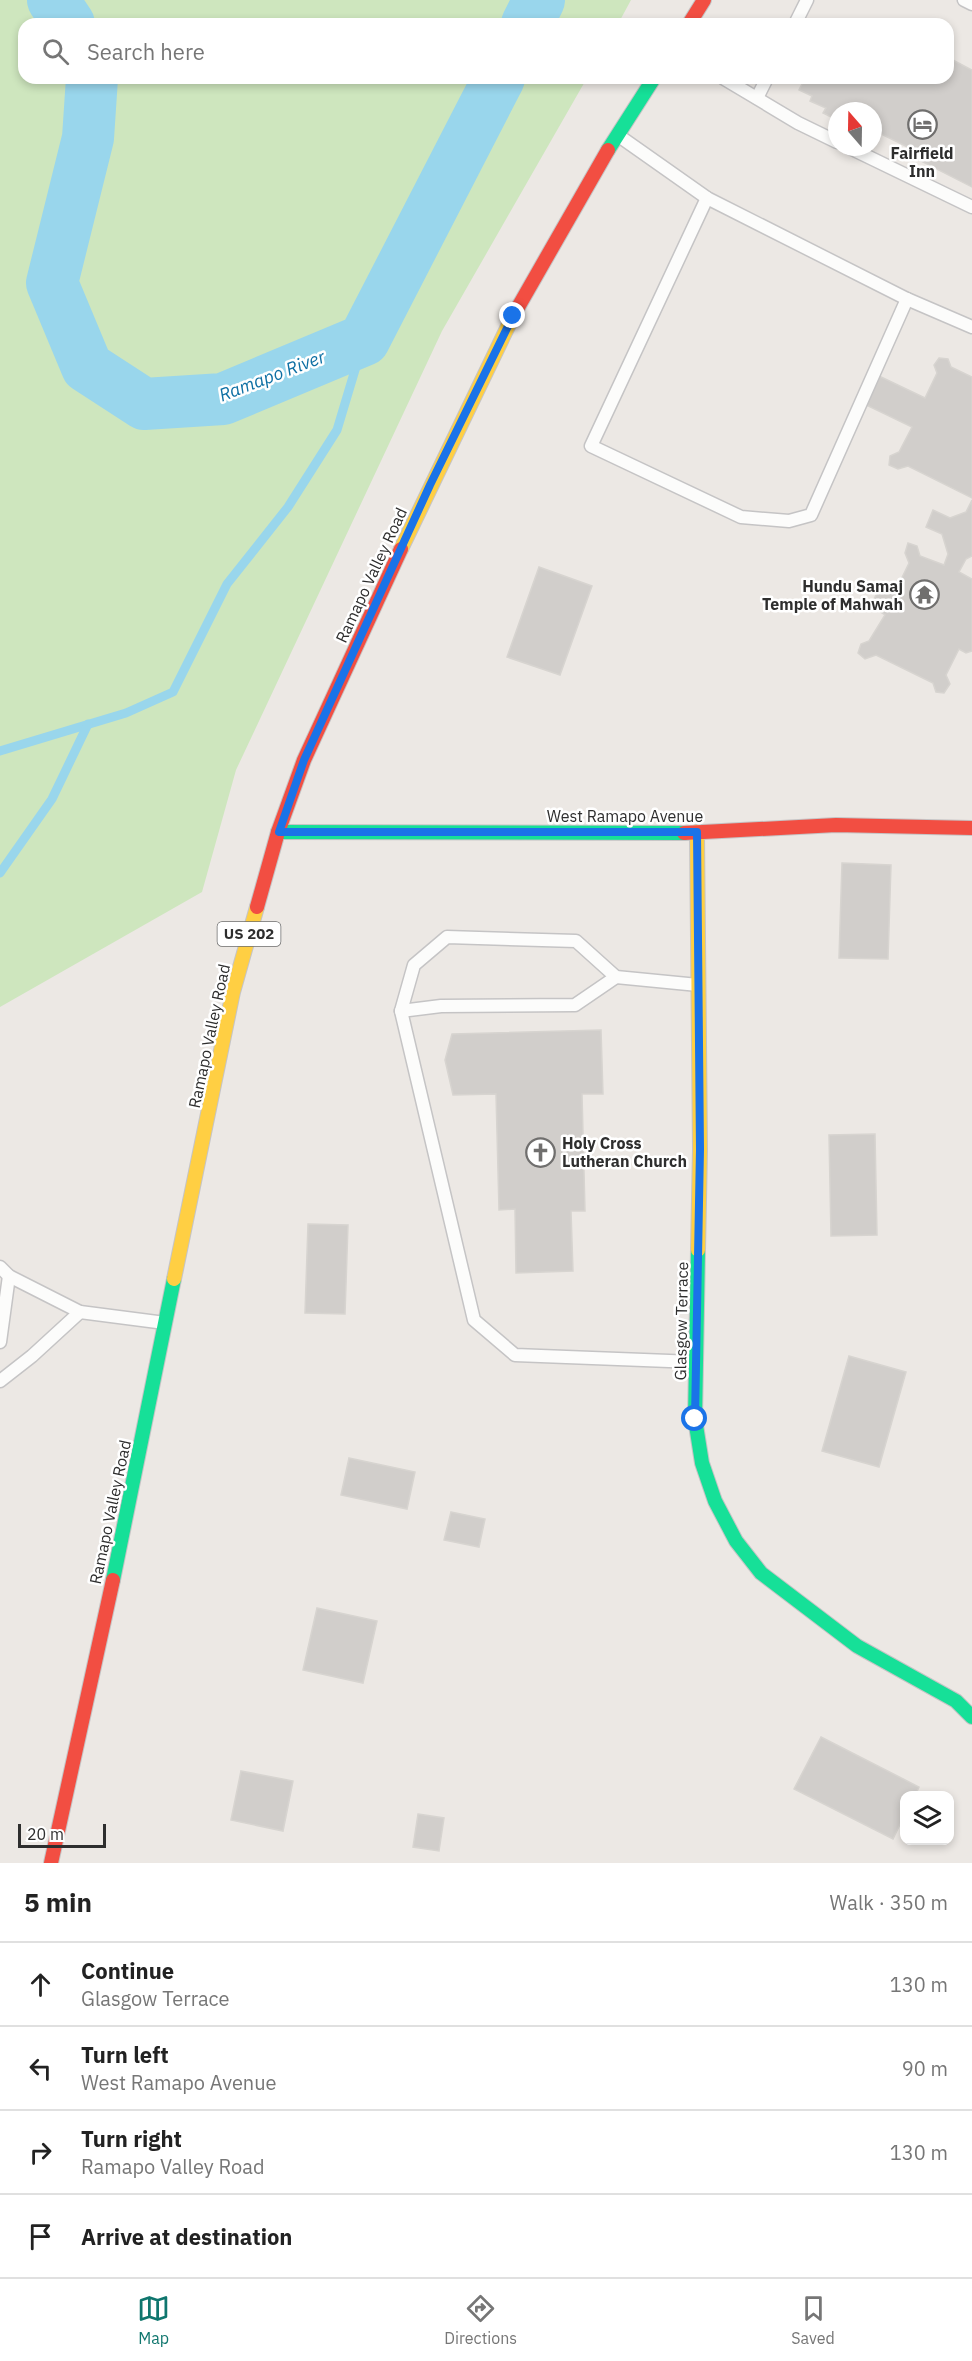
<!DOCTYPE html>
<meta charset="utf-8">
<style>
:root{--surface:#fff;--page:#f6f6f6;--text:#222;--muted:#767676;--line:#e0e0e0;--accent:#0f766e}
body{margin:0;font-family:"IBM Plex Sans",sans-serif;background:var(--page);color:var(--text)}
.controls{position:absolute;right:18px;bottom:18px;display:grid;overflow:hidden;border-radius:12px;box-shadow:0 3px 9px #0003}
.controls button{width:54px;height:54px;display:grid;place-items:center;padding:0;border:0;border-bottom:2px solid var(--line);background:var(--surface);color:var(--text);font:30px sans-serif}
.compass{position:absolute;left:828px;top:102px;width:54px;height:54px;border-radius:50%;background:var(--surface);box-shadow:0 3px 9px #0003;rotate:340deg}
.scale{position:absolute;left:18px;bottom:15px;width:88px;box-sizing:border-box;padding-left:6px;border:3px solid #2e2e2e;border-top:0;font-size:16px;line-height:21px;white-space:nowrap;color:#2e2e2e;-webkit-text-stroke:4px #fff;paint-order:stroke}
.stop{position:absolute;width:18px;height:18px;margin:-14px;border:4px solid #1a73e8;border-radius:50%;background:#fff}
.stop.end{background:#1a73e8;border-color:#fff;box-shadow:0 2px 6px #0008}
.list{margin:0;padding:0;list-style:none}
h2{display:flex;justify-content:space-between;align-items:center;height:78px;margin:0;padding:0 24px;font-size:26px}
h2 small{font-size:20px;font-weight:400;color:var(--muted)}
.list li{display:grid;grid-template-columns:39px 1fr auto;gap:18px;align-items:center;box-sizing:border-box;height:84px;padding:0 24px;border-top:2px solid var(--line)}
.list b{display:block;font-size:22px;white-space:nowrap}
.list p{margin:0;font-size:20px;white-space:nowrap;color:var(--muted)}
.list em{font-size:20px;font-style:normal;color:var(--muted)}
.icon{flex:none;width:33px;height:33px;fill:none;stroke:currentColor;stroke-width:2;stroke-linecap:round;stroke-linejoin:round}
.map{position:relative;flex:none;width:972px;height:1863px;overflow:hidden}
.search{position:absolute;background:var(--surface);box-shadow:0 3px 9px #0003;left:18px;right:18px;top:18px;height:66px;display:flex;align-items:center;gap:15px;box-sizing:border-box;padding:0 21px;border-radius:18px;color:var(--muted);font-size:22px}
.sheet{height:414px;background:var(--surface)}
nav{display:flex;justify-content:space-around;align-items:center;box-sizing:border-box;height:84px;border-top:2px solid var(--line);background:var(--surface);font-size:16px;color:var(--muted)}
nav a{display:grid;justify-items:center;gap:3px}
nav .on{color:var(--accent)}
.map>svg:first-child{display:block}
.green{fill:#cee6be}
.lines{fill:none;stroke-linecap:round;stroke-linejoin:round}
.stream{stroke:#99d6ec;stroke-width:9}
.river{stroke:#99d6ec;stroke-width:52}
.building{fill:#d1cecb;stroke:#d7d4d0;stroke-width:1.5}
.lane-casing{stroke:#c5c4c5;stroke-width:15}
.fast-casing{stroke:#c5c4c5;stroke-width:16}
.slow-casing{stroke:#c5c4c5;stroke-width:16}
.jam-casing{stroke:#c5c4c5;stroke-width:16}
.lane{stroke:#fcfcfb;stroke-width:12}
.fast{stroke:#16e098;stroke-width:14}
.slow{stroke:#ffcf43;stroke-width:14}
.jam{stroke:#f24e42;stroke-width:14}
.route{stroke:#1a73e8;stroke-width:8}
.labels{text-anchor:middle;stroke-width:5;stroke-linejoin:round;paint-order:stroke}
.shield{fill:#fff;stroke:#6d6d6d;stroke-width:1.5}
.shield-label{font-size:15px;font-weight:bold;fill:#2e2e2e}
.poi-label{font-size:16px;font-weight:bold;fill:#2e2e2e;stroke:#fff}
.street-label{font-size:16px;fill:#2e2e2e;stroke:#fff}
.water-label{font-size:18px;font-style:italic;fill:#0d6fa3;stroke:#fff}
</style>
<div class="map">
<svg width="972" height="1863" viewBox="0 0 972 1863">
<rect width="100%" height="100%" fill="#ece8e4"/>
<polygon class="green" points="0,0 631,0 618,24 24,24 24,78 587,78 442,331 236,770 202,892 0,1007"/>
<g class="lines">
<g class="stream">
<polyline points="0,751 126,713 173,692 227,584 288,507 337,430 364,340"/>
<polyline points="0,873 52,799 88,724"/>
</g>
<g class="river">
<polyline points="53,0 69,24"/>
<polyline points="527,24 539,0"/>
<polyline points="92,78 88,138 52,283 87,367 144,404 223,399 364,340 499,78"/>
</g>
</g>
<g class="building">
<polygon points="949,58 972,70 972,187 919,160 922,154 873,130 873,111 837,111 837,120 823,113 826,108 810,101 812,96 799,90 805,78 948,78"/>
<polygon points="939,358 948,359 951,367 972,377 972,498 908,466 898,469 889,465 890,456 899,452 912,427 864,404 877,375 925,398 937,373 934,365"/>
<polygon points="972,500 972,556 966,559 959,572 972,579 972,651 966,653 959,649 946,675 950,684 944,693 936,692 933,683 876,655 865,659 858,653 861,644 869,641 885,615 876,609 873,601 879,589 888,586 896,590 909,563 905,553 908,543 917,546 920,556 944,565 948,554 942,534 926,527 933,510 950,518 966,512"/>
<polygon points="539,567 592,586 560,675 507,657"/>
<polygon points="842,863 891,865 888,959 839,958"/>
<polygon points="601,1030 603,1094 582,1094 585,1211 571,1211 573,1271 516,1273 515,1209 499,1210 496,1094 453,1095 445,1060 452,1034"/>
<polygon points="875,1134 877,1235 831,1236 829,1135"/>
<polygon points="308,1224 348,1225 345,1314 305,1313"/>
<polygon points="849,1356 906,1372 879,1467 822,1451"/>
<polygon points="349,1458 415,1472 407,1509 341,1495"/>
<polygon points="451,1512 485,1519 479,1547 444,1540"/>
<polygon points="317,1608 377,1621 363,1683 303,1670"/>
<polygon points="821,1737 919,1787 915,1796 904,1796 904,1816 893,1839 794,1789"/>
<polygon points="241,1771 293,1781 283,1831 231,1820"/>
<polygon points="418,1814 444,1818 439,1851 413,1847"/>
</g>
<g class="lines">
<defs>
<g id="lane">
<polyline points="964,0 972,4"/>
<polyline points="795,24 807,0"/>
<polyline points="723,78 798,123 837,142"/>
<polyline points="757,98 767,78"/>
<polyline points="619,136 707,198 907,299 972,327"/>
<polyline points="848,147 972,207"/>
<polyline points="707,198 591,446 741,517 789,521 811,515 907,299"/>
<polyline points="401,1011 441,1006 575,1005 616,977"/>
<polyline points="0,1267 9,1276 80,1312 165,1323"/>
<polyline points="0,1342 9,1276"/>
<polyline points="695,1362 515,1355 474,1320 401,1011 414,965 447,937 576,941 616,977 698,985"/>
<polyline points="0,1381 32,1356 80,1312"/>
</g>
<g id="fast">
<polyline points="608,150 654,78"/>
<polyline points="278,832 684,833"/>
<polyline points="698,1250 695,1419 702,1463 715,1501 736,1541 761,1573 857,1646 956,1701 972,1717"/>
<polyline points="113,1580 174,1279"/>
</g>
<g id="slow">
<polyline points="401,549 513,316"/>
<polyline points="697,832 700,1149 698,1250"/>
<polyline points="174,1279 233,992 257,907"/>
</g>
<g id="jam">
<polyline points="689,24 704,0"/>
<polyline points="513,316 608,150"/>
<polyline points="684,833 836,825 972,828"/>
<polyline points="257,907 278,832 304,760 401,549"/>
<polyline points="51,1863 113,1580"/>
</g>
</defs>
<use href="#lane" class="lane-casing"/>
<use href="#fast" class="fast-casing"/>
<use href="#slow" class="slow-casing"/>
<use href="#jam" class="jam-casing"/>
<use href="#lane" class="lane"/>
<use href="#fast" class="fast"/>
<use href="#slow" class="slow"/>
<use href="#jam" class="jam"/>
</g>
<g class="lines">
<polyline class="route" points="513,316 430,485 304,760 279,832 697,832 700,1149 695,1419"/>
</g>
<defs>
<symbol id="hotel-ring" viewBox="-11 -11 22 22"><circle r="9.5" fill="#fff" stroke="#706f6e" stroke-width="1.5"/><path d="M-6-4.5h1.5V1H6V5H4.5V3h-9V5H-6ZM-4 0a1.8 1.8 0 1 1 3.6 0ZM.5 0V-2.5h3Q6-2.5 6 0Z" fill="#706f6e"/></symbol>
<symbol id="temple-ring" viewBox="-11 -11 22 22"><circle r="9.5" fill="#fff" stroke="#706f6e" stroke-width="1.5"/><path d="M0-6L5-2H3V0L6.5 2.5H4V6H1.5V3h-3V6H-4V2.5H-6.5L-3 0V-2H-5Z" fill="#706f6e"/></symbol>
<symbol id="church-ring" viewBox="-11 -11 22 22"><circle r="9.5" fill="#fff" stroke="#706f6e" stroke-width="1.5"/><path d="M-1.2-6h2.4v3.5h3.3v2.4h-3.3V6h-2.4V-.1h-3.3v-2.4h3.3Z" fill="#706f6e"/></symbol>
</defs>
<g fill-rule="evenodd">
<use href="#hotel-ring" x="906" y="108" width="33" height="33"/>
<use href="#temple-ring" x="908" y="578" width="33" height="33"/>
<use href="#church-ring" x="524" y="1136" width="33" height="33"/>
</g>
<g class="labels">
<rect class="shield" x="217.5" y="922" width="63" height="24" rx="4.5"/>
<g class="shield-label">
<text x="249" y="939">US 202</text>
</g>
<g class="poi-label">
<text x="922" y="159">Fairfield<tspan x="922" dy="18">Inn</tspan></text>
<text x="903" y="592" text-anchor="end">Hundu Samaj<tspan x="903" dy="18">Temple of Mahwah</tspan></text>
<text x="562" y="1149" text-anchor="start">Holy Cross<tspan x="562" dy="18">Lutheran Church</tspan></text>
</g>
<g class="street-label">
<text transform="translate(371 575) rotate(-65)" y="6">Ramapo Valley Road</text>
<text x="625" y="822">West Ramapo Avenue</text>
<text transform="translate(209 1036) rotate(-78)" y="6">Ramapo Valley Road</text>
<text transform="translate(681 1321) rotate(-89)" y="6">Glasgow Terrace</text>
<text transform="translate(110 1512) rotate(-78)" y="6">Ramapo Valley Road</text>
</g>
<g class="water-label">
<text transform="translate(272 376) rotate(-21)" y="6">Ramapo River</text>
</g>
</g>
</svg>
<div class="controls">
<button><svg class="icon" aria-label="layers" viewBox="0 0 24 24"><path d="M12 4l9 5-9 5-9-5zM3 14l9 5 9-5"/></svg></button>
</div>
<svg class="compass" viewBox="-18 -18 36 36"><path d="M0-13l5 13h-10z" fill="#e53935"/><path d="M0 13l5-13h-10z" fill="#767676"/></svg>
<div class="scale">20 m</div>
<div class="stop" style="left:695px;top:1419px"></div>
<div class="stop end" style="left:513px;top:316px"></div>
<div class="search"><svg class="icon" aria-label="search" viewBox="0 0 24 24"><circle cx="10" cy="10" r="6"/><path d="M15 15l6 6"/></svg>Search here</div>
</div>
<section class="sheet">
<h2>5 min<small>Walk · 350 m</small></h2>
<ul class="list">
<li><svg class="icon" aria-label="ahead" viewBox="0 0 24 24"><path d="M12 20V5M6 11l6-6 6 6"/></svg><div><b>Continue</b><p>Glasgow Terrace</p></div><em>130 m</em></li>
<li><svg class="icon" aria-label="left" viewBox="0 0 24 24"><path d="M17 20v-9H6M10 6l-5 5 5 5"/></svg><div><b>Turn left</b><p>West Ramapo Avenue</p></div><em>90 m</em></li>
<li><svg class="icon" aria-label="right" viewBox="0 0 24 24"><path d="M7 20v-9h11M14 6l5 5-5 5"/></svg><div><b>Turn right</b><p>Ramapo Valley Road</p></div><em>130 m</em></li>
<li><svg class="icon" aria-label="arrive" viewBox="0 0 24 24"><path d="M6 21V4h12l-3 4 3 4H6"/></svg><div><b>Arrive at destination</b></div></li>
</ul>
</section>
<nav>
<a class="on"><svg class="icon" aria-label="map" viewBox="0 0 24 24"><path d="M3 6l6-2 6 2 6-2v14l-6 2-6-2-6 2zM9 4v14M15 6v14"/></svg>Map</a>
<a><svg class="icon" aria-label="directions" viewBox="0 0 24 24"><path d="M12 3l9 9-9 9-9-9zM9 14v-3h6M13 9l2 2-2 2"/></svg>Directions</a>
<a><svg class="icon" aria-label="saved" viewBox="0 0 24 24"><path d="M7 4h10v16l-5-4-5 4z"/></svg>Saved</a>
</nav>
